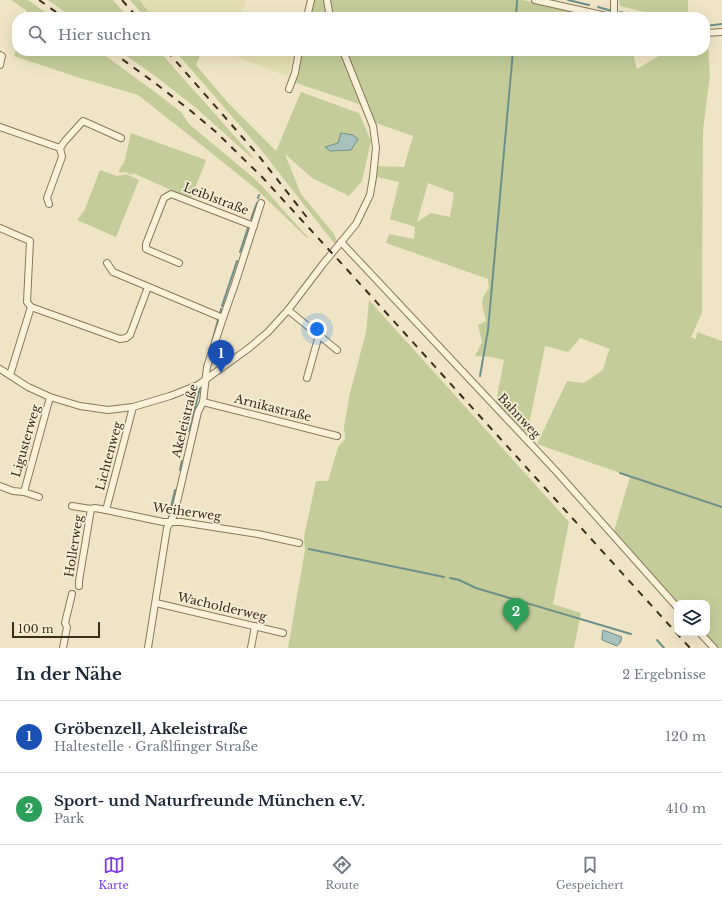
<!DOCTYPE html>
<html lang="de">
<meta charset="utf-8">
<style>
:root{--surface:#fff;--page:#f2f2f3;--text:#1f2937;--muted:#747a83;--line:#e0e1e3;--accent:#7c3aed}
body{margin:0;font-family:"Libre Baskerville",serif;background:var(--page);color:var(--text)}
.controls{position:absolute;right:12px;bottom:12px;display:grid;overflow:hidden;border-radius:8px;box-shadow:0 4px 16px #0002}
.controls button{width:36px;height:36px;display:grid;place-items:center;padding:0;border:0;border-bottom:1px solid var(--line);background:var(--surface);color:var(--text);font:20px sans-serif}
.scale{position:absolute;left:12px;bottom:10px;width:88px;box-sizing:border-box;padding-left:4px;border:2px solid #3a2e1f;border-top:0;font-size:11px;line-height:14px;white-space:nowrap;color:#3a2e1f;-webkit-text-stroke:3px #f6eed5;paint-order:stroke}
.you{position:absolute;left:317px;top:329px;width:14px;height:14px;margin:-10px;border:3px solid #fff;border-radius:50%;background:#1a73e8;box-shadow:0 0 0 6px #1a73e833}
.badge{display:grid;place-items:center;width:26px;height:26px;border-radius:50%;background:var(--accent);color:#fff;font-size:13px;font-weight:700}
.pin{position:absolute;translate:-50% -33px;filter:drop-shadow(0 1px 2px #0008)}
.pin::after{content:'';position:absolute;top:21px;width:14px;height:12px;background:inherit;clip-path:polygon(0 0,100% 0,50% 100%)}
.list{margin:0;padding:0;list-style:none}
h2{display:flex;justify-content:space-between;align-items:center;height:52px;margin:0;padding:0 16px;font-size:17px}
h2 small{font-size:13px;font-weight:400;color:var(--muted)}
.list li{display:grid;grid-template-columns:26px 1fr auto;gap:12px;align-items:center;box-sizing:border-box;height:72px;padding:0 16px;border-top:1px solid var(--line)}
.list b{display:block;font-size:15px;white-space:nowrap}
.list p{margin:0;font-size:13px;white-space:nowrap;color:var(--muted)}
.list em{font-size:13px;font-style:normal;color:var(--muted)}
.icon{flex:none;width:22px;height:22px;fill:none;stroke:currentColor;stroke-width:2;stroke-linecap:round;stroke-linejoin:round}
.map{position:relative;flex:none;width:722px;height:648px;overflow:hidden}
.search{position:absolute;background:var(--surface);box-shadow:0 4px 16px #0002;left:12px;right:12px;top:12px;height:44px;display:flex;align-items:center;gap:10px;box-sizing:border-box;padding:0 14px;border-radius:16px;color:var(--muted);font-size:15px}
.sheet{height:196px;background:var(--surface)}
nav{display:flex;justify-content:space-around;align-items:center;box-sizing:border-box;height:56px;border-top:1px solid var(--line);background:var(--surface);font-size:11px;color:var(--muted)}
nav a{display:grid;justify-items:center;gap:2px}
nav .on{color:var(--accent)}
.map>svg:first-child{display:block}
.farmland{fill:#e4dfb3}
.green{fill:#c4cd99;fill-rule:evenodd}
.water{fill:#a7c2bc;stroke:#6d918a}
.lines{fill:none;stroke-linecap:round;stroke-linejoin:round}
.stream{stroke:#6d918a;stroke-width:2}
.minor-casing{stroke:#8a775b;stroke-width:8}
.minor{stroke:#f9f1d9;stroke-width:6}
.rail{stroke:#3a2e1f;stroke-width:2;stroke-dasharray:7 7;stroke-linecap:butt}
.labels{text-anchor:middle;stroke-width:3.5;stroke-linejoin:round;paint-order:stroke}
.street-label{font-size:12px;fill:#3a2e1f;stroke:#f6eed5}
</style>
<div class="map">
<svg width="722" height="648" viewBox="0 0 722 648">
<rect width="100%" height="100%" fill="#efe5c6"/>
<g class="farmland">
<polygon points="139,0 247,0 239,17 153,17"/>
<polygon points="222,51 295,51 289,77"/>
</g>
<g class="green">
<polygon points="11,0 28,0 52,17 25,17 27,11"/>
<polygon points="48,0 113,0 128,17 72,17"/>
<polygon points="130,0 139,0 153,17 145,17"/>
<polygon points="315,0 523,0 599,17 309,17 311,3"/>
<polygon points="619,0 688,0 688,17 665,17 620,6"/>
<path d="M705 43 708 44 710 75 703 130 702 313 691 337 696 339 697 332 722 341V648H717L703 633H707V603H677L614 531 630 477 649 483 537 444 567 381 584 383 603 370 607 356 610 349 580 338 568 352 545 346 527 434 496 402 504 360 492 357 475 356 482 342 478 325 486 321C483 308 478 299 489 289L488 279 386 243 389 234 414 239 415 227 390 219 399 182 377 177 378 166 404 167 413 136 376 123 368 107 296 83 302 51H632L637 69 667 51H705ZM428 183 454 193 450 217 431 213 417 222Z"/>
<polygon points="17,46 17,51 99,51 151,89 181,112 189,124 255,179 264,188 285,212 308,237 307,238 255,188 209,151 138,95 77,77 14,56"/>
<polygon points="120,51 159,51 253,157 252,158 195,107 159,79"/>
<polygon points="175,51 202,51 196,65 228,103 276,151 301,92 359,113 371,141 362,181 349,196 312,178 285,154 301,194 334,234 337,242 335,244 319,224 262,151"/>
<polygon points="131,133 206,160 191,199 133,173 132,175 125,172 121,173 119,172 120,168 124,163"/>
<polygon points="100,170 117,176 126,174 139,180 116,237 77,220 84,211"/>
<polygon points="369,300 569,522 553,604 581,613 574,648 288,648 305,550 304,537 316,481 328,481 338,447 345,439 344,426 350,393 366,332"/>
</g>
<g class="water">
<polygon points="341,133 353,135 358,139 351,150 330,151 325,147 338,143"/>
<polygon points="603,630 622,637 620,643 617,646 602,640 602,637"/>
</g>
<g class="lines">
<g class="stream">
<polyline points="568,0 589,5"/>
<polyline points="598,7 612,11"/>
<polyline points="620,12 641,17"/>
<polyline points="516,17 517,1"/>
<polyline points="705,26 722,24"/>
<polyline points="258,198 259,195"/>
<polyline points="251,219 257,203"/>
<polyline points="240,252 248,228"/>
<polyline points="222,306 237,261"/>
<polyline points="220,314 221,309"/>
<polyline points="212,342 218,320"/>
<polyline points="480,376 488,330 513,51"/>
<polyline points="189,431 200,388"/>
<polyline points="180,470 182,461"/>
<polyline points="620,473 722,507"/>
<polyline points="169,516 175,490"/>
<polyline points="309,549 444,577"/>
<polyline points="450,578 459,580 476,588 631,634"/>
<polyline points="657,640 664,648"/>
</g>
<defs>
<g id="minor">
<polyline points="327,0 330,17"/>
<polyline points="535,0 611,17"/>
<polyline points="307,17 311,0"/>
<polyline points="614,17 614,0"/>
<polyline points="705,33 722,32"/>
<polyline points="0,55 2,56 0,65"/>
<polyline points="289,89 295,73 299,51"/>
<polyline points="0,127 60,148 65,141 83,121 121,138"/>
<polyline points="49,204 47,198 62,157 60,148"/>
<polyline points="0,228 30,241 27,302 31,307 120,339 126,338 130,335 148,287"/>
<polyline points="341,242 555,470 677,607"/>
<polyline points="107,263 113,272 223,318"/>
<polyline points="179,263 146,249 146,244 164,198 171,194 254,226"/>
<polyline points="288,310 337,350"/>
<polyline points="0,369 28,387 50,397 80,406 108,410 133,407 170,396 198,385 249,348 268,332 288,310 323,264 356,224 370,195 373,177 376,148 373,126 343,51"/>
<polyline points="10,375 31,307"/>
<polyline points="307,378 319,335"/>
<polyline points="203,402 337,436"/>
<polyline points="0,486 13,491 24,492 39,497"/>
<polyline points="24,492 50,397"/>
<polyline points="72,506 91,509 95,508 106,510 163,522 181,522 258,534 299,543"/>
<polyline points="106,510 133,407"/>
<polyline points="79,586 79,581 91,509"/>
<polyline points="156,603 283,633"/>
<polyline points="700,633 714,648"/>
<polyline points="63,648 67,627 65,623 72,594"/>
<polyline points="148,648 167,528 174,515 198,412 203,402 207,367 223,318 235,284 261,203"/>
<polyline points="251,648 255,626"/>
</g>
</defs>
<use href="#minor" class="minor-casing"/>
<use href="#minor" class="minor"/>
<g class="rail">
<polyline points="39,0 63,17"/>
<polyline points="122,0 137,17"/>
<polyline points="111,51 155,83 191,111 216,132 263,178 342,264 690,648"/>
<polyline points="167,51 258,155 309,220"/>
</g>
</g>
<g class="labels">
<g class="street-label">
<text transform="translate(216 199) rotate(21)" y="4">Leiblstraße</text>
<text transform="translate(273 408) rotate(14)" y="4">Arnikastraße</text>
<text transform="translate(519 416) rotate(47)" y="4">Bahnweg</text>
<text transform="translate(185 421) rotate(-76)" y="4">Akeleistraße</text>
<text transform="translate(26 441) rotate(-74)" y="4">Ligusterweg</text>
<text transform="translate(109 456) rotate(-75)" y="4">Lichtenweg</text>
<text transform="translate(187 512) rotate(8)" y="4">Weiherweg</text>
<text transform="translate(74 546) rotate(-81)" y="4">Hollerweg</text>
<text transform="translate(222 607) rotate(13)" y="4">Wacholderweg</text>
</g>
</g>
</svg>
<div class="controls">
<button><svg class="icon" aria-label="layers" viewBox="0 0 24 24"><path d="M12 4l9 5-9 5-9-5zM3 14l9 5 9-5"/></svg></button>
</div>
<div class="scale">100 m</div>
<div class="you"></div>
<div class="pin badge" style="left:221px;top:373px;background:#1a4fb4">1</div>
<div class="pin badge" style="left:516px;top:631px;background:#2e9e5b">2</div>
<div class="search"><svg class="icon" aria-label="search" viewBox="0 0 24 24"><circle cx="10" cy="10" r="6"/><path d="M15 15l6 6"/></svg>Hier suchen</div>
</div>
<section class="sheet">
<h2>In der Nähe<small>2 Ergebnisse</small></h2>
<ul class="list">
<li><span class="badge" style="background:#1a4fb4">1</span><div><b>Gröbenzell, Akeleistraße</b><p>Haltestelle · Graßlfinger Straße</p></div><em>120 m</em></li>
<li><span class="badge" style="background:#2e9e5b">2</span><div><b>Sport- und Naturfreunde München e.V.</b><p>Park</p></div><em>410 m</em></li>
</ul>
</section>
<nav>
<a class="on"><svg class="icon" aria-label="map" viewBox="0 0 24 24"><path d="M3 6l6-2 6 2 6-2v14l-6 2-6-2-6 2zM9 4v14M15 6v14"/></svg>Karte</a>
<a><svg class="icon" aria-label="directions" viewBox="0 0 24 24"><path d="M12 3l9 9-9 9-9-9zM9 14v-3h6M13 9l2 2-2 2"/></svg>Route</a>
<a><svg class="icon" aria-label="saved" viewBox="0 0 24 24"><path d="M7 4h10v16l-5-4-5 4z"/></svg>Gespeichert</a>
</nav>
